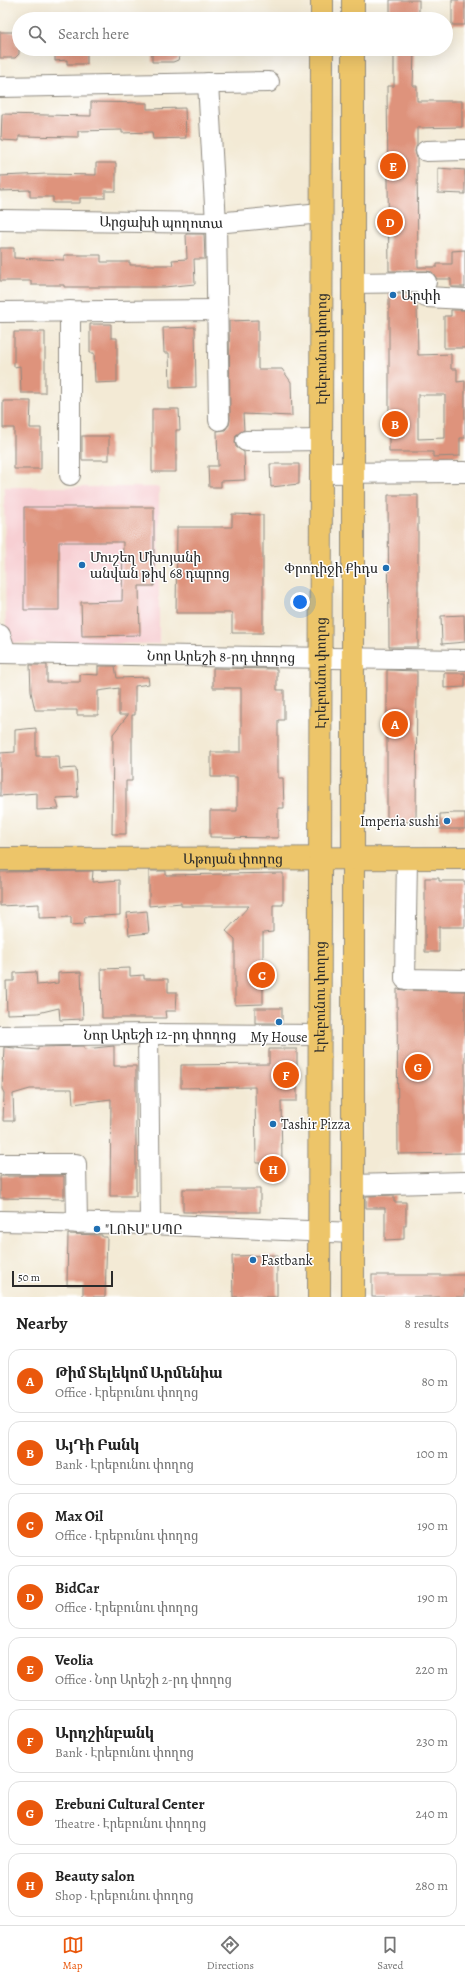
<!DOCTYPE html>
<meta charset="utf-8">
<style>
:root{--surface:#fff;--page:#f6f6f6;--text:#222;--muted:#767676;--line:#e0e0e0;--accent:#ea580c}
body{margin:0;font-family:Alegreya,"Noto Serif Armenian",serif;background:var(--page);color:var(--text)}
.scale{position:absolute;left:12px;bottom:10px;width:101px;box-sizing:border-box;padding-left:4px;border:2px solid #2b2b2b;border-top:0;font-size:11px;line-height:14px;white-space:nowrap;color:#2b2b2b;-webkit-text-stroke:3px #fff;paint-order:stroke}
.you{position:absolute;left:300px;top:602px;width:14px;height:14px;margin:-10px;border:3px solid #fff;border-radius:50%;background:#1a73e8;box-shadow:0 0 0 6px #1a73e833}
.badge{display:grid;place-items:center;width:26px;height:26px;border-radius:50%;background:var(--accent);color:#fff;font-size:13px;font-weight:700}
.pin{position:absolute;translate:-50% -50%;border:2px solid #fff;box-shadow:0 1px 4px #0006}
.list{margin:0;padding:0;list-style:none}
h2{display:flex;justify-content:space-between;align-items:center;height:52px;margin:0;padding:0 16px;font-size:17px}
h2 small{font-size:13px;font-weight:400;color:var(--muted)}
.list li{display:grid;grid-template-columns:26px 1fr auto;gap:12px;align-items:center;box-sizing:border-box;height:64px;margin:0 8px 8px;padding:0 8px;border:1px solid var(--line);border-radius:12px}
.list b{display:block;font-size:15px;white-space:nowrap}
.list p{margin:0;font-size:13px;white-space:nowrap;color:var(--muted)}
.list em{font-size:13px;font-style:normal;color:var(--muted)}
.icon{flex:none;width:22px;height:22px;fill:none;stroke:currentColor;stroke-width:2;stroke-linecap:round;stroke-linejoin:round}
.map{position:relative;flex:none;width:465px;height:1297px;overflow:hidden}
.search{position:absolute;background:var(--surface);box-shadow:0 4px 16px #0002;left:12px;right:12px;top:12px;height:44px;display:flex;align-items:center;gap:10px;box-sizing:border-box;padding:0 14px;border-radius:22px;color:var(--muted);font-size:15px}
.sheet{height:628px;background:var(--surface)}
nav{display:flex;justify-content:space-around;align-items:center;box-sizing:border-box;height:56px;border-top:1px solid var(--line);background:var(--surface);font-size:11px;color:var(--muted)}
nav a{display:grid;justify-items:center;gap:2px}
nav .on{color:var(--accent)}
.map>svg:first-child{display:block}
.built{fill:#f7cfd3}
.building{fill:#de937c;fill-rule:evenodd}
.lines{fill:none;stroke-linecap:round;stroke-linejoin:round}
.minor-casing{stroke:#8f8a80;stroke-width:22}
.major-casing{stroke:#8f8a80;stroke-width:24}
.minor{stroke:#fff;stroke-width:20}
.major{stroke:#edc569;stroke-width:22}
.poi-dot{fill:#1f6fb2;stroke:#fff;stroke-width:1.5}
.labels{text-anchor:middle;stroke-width:3;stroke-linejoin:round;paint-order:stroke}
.street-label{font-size:14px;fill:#2b2b2b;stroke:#fff}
.poi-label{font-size:14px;fill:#2b2b2b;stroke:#fff;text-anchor:start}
</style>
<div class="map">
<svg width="465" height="1297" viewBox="0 0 465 1297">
<rect width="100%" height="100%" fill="#fff"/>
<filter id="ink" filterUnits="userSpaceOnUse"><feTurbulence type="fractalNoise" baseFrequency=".025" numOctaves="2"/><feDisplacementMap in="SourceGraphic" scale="8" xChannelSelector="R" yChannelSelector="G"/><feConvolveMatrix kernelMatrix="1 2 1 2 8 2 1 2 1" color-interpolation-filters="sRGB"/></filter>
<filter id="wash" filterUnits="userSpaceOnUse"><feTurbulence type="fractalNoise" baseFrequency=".012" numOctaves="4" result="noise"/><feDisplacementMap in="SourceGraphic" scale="16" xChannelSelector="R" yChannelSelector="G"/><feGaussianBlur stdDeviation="0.9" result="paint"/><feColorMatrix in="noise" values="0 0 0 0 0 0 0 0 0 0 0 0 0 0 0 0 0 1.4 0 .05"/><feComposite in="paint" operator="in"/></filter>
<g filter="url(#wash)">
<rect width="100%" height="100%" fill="#f3ead5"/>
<polygon class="built" points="4,487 159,487 159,644 6,643"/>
<g id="blocks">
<g class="building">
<rect x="390" y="0" width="29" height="19"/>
<rect x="452" y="0" width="13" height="25"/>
<polygon points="0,32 16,32 16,45 19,45 19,54 15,58 0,58"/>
<polygon points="55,49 87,49 87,64 67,64 67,60 55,61"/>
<polygon points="152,49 182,49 178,60 173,62 152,62"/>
<polygon points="394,51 414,51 413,86 417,86 417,101 462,101 462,127 417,128 417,144 415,151 417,158 418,267 437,267 437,264 452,264 452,251 465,250 465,287 451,287 451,279 437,279 432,272 426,271 389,271 387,86 394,86"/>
<polygon points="91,102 147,103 147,109 185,108 186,138 153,139 152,132 122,133 122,130 78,131 78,137 19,136 19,141 1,140 2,114 91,116"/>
<polygon points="96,163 116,163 116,191 105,191 105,198 80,198 80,203 53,203 53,197 30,197 30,190 0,191 0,176 47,174 96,175"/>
<polygon points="438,168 465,170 465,194 438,193"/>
<polygon points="186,234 204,234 205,259 194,259 195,284 164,287 64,287 64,285 31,285 31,281 0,281 0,248 14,248 14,258 64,260 64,255 101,255 101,262 130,262 130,265 173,265 172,260 187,259"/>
<path d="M389 294H414V300L417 304 418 355 451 354V369H457V382L465 381V438H460V456L433 457V452H389ZM418 395H445V438L418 439Z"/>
<polygon points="451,310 465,310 465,348 444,348 444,316 451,316"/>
<polygon points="258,320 258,369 282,369 291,382 292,416 243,414 244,430 236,435 235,442 236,447 244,452 245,480 221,481 221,487 209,487 208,466 218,466 217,431 225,430 229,425 230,420 229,321"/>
<polygon points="90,324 111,324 111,338 117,338 117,382 95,383 94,353 90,353"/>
<polygon points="195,327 196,387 170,388 169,353 164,353 163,328"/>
<polygon points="14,332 45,332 45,393 21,393 20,366 14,367"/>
<polygon points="3,401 31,401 30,428 41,428 41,469 14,469 14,428 3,428"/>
<polygon points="152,409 179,409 180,430 176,430 176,472 152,472"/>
<rect x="82" y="436" width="27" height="24"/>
<polygon points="270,464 299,464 299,484 271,487"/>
<polygon points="388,495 418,495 418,647 389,647"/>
<polygon points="24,507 154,507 154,586 139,586 140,635 82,636 81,602 122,601 123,542 59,542 59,610 24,610"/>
<polygon points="232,514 263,515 263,633 232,633 232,613 176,613 177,527 232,527"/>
<polygon points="464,615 465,642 442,644 441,616"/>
<polygon points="30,665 47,665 47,682 80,682 80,674 98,675 98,666 115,666 117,678 148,677 149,684 135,686 135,715 132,715 132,781 126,781 126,834 112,834 113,734 128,715 119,715 119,688 98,691 98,715 77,715 77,710 35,710 31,692"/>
<polygon points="213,668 277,669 277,690 284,690 284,720 278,720 278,778 283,778 284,808 278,808 278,838 210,837 210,811 237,811 237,777 211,777 211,752 241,752 241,688 213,688"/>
<polygon points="387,670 417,671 416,822 387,822"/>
<polygon points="444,673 465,673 465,687 444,688"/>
<polygon points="36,728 36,756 59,756 60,769 76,768 78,797 56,798 59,809 37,810 37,793 0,796 0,753 15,752 15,730"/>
<polygon points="454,813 465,813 465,829 440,829 440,814"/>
<polygon points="93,871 92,882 120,880 120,915 85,917 84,924 71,925 71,917 39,918 39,904 0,906 0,872"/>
<polygon points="149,871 166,871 166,875 283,873 283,905 273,905 273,932 263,933 263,1004 235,1005 235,939 226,931 249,906 181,906 181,903 149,906"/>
<polygon points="425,878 439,878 439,881 465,881 465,927 439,927 439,952 425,952"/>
<polygon points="147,911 149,933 129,935 127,913"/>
<polygon points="130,968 130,976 144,975 144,979 168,979 168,992 177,992 176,1011 165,1011 166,1018 102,1018 101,969"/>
<polygon points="36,972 37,985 58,983 58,973 81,972 83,1019 60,1020 59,1008 38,1013 7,1014 6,981 14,981 14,973"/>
<polygon points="397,989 405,990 465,991 465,1153 398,1154"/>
<rect x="255" y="1008" width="27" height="15"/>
<polygon points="84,1046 84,1049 114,1046 114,1066 136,1066 136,1196 110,1196 111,1099 73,1104 72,1089 30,1089 13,1094 14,1121 3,1121 4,1093 2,1089 4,1047 38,1050 38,1047"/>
<polygon points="269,1049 297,1049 297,1101 281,1101 282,1163 256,1163 255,1087 181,1088 181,1065 269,1064"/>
<polygon points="0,1176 64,1176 64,1199 0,1198"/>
<rect x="183" y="1189" width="77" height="23"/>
<polygon points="394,1195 394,1202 406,1202 406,1225 404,1225 404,1239 385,1240 385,1208 366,1208 366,1196"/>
<polygon points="68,1234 102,1235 102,1237 107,1237 105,1297 83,1297 83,1285 67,1285"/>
<polygon points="277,1255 277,1297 233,1297 232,1256"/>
<rect x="372" y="1275" width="93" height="22"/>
</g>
</g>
</g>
<g filter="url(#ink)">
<use href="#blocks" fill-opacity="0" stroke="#8f8a80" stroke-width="1"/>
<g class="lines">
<defs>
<g id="minor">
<polyline points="208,83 216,223 219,420"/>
<polyline points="0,87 269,82"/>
<polyline points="426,151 465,150"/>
<path id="s1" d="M0 220 216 223 321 213"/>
<polyline points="352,283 426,282"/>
<polyline points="426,297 465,299"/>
<polyline points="70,311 70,475"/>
<polyline points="0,312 218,310"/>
<polyline points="246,441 321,440"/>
<polyline points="321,473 465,472"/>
<polyline points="0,635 6,653"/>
<path id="s2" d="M0 653 465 660"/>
<polyline points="407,859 405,979 465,980"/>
<polyline points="148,1034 150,1224"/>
<path id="s3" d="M0 1036 148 1034 320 1035"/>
<polyline points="0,1164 76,1164 77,1223"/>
<polyline points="353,1185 465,1182"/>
<polyline points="0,1221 150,1224 353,1233"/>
</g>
<g id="major">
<polyline points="353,0 353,19"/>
<polyline points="322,19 322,0"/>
<polyline points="353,49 353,1297"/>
<path id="s4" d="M0 859 465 858"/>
<path id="s5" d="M319 1297 322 49"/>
</g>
</defs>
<use href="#minor" class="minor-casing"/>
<use href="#major" class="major-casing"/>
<use href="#minor" class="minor"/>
<use href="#major" class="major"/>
</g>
</g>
<g class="poi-dot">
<circle cx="393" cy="295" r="4"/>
<circle cx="82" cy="565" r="4"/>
<circle cx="386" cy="568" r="4"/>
<circle cx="447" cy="821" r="4"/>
<circle cx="279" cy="1022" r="4"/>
<circle cx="273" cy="1124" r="4"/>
<circle cx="97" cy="1229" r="4"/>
<circle cx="253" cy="1260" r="4"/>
</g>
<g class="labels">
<g class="street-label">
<text dy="5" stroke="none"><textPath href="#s1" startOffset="161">Արցախի պողոտա</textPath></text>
<text dy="5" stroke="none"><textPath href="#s5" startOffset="948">Էրեբունու փողոց</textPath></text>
<text dy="5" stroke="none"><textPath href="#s2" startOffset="221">Նոր Արեշի 8-րդ փողոց</textPath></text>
<text dy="5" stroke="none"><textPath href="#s5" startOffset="624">Էրեբունու փողոց</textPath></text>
<text dy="5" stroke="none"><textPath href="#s4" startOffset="233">Աթոյան փողոց</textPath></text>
<text dy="5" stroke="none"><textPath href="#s5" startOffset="300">Էրեբունու փողոց</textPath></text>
<text dy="5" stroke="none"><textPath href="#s3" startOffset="160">Նոր Արեշի 12-րդ փողոց</textPath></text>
</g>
<g class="poi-label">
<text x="401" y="300">Արփի</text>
<text x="90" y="562">Մուշեղ Մխոյանի<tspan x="90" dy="16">անվան թիվ 68 դպրոց</tspan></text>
<text x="378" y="573" text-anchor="end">Փրոդիջի Քիդս</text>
<text x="439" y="826" text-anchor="end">Imperia sushi</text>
<text x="279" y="1042" text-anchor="middle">My House</text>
<text x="281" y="1129">Tashir Pizza</text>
<text x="105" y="1234">"ԼՈՒՍ" ՍՊԸ</text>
<text x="261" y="1265">Fastbank</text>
</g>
</g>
</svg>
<div class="scale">50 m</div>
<div class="you"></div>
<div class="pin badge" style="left:395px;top:724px">A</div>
<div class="pin badge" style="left:395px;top:424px">B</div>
<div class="pin badge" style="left:262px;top:975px">C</div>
<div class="pin badge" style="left:390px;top:222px">D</div>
<div class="pin badge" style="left:393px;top:166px">E</div>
<div class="pin badge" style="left:286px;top:1075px">F</div>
<div class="pin badge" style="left:418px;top:1067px">G</div>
<div class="pin badge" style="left:273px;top:1169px">H</div>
<div class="search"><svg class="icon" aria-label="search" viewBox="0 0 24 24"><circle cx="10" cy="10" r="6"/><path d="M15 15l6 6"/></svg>Search here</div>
</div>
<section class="sheet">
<h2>Nearby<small>8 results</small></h2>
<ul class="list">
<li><span class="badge">A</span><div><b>Թիմ Տելեկոմ Արմենիա</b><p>Office · Էրեբունու փողոց</p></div><em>80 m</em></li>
<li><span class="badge">B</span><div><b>ԱյԴի Բանկ</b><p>Bank · Էրեբունու փողոց</p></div><em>100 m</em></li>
<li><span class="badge">C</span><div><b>Max Oil</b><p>Office · Էրեբունու փողոց</p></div><em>190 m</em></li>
<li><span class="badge">D</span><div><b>BidCar</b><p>Office · Էրեբունու փողոց</p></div><em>190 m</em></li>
<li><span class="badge">E</span><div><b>Veolia</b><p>Office · Նոր Արեշի 2-րդ փողոց</p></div><em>220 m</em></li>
<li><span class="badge">F</span><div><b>Արդշինբանկ</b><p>Bank · Էրեբունու փողոց</p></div><em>230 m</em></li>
<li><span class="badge">G</span><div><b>Erebuni Cultural Center</b><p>Theatre · Էրեբունու փողոց</p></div><em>240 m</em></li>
<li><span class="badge">H</span><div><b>Beauty salon</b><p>Shop · Էրեբունու փողոց</p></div><em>280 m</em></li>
</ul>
</section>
<nav>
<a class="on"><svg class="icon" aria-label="map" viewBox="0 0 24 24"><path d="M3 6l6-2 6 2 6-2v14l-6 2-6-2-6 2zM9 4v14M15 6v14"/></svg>Map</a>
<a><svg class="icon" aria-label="directions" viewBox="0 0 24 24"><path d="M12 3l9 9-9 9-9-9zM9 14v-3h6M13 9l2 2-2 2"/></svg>Directions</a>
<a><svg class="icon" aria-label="saved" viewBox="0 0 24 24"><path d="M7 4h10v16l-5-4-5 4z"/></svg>Saved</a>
</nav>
